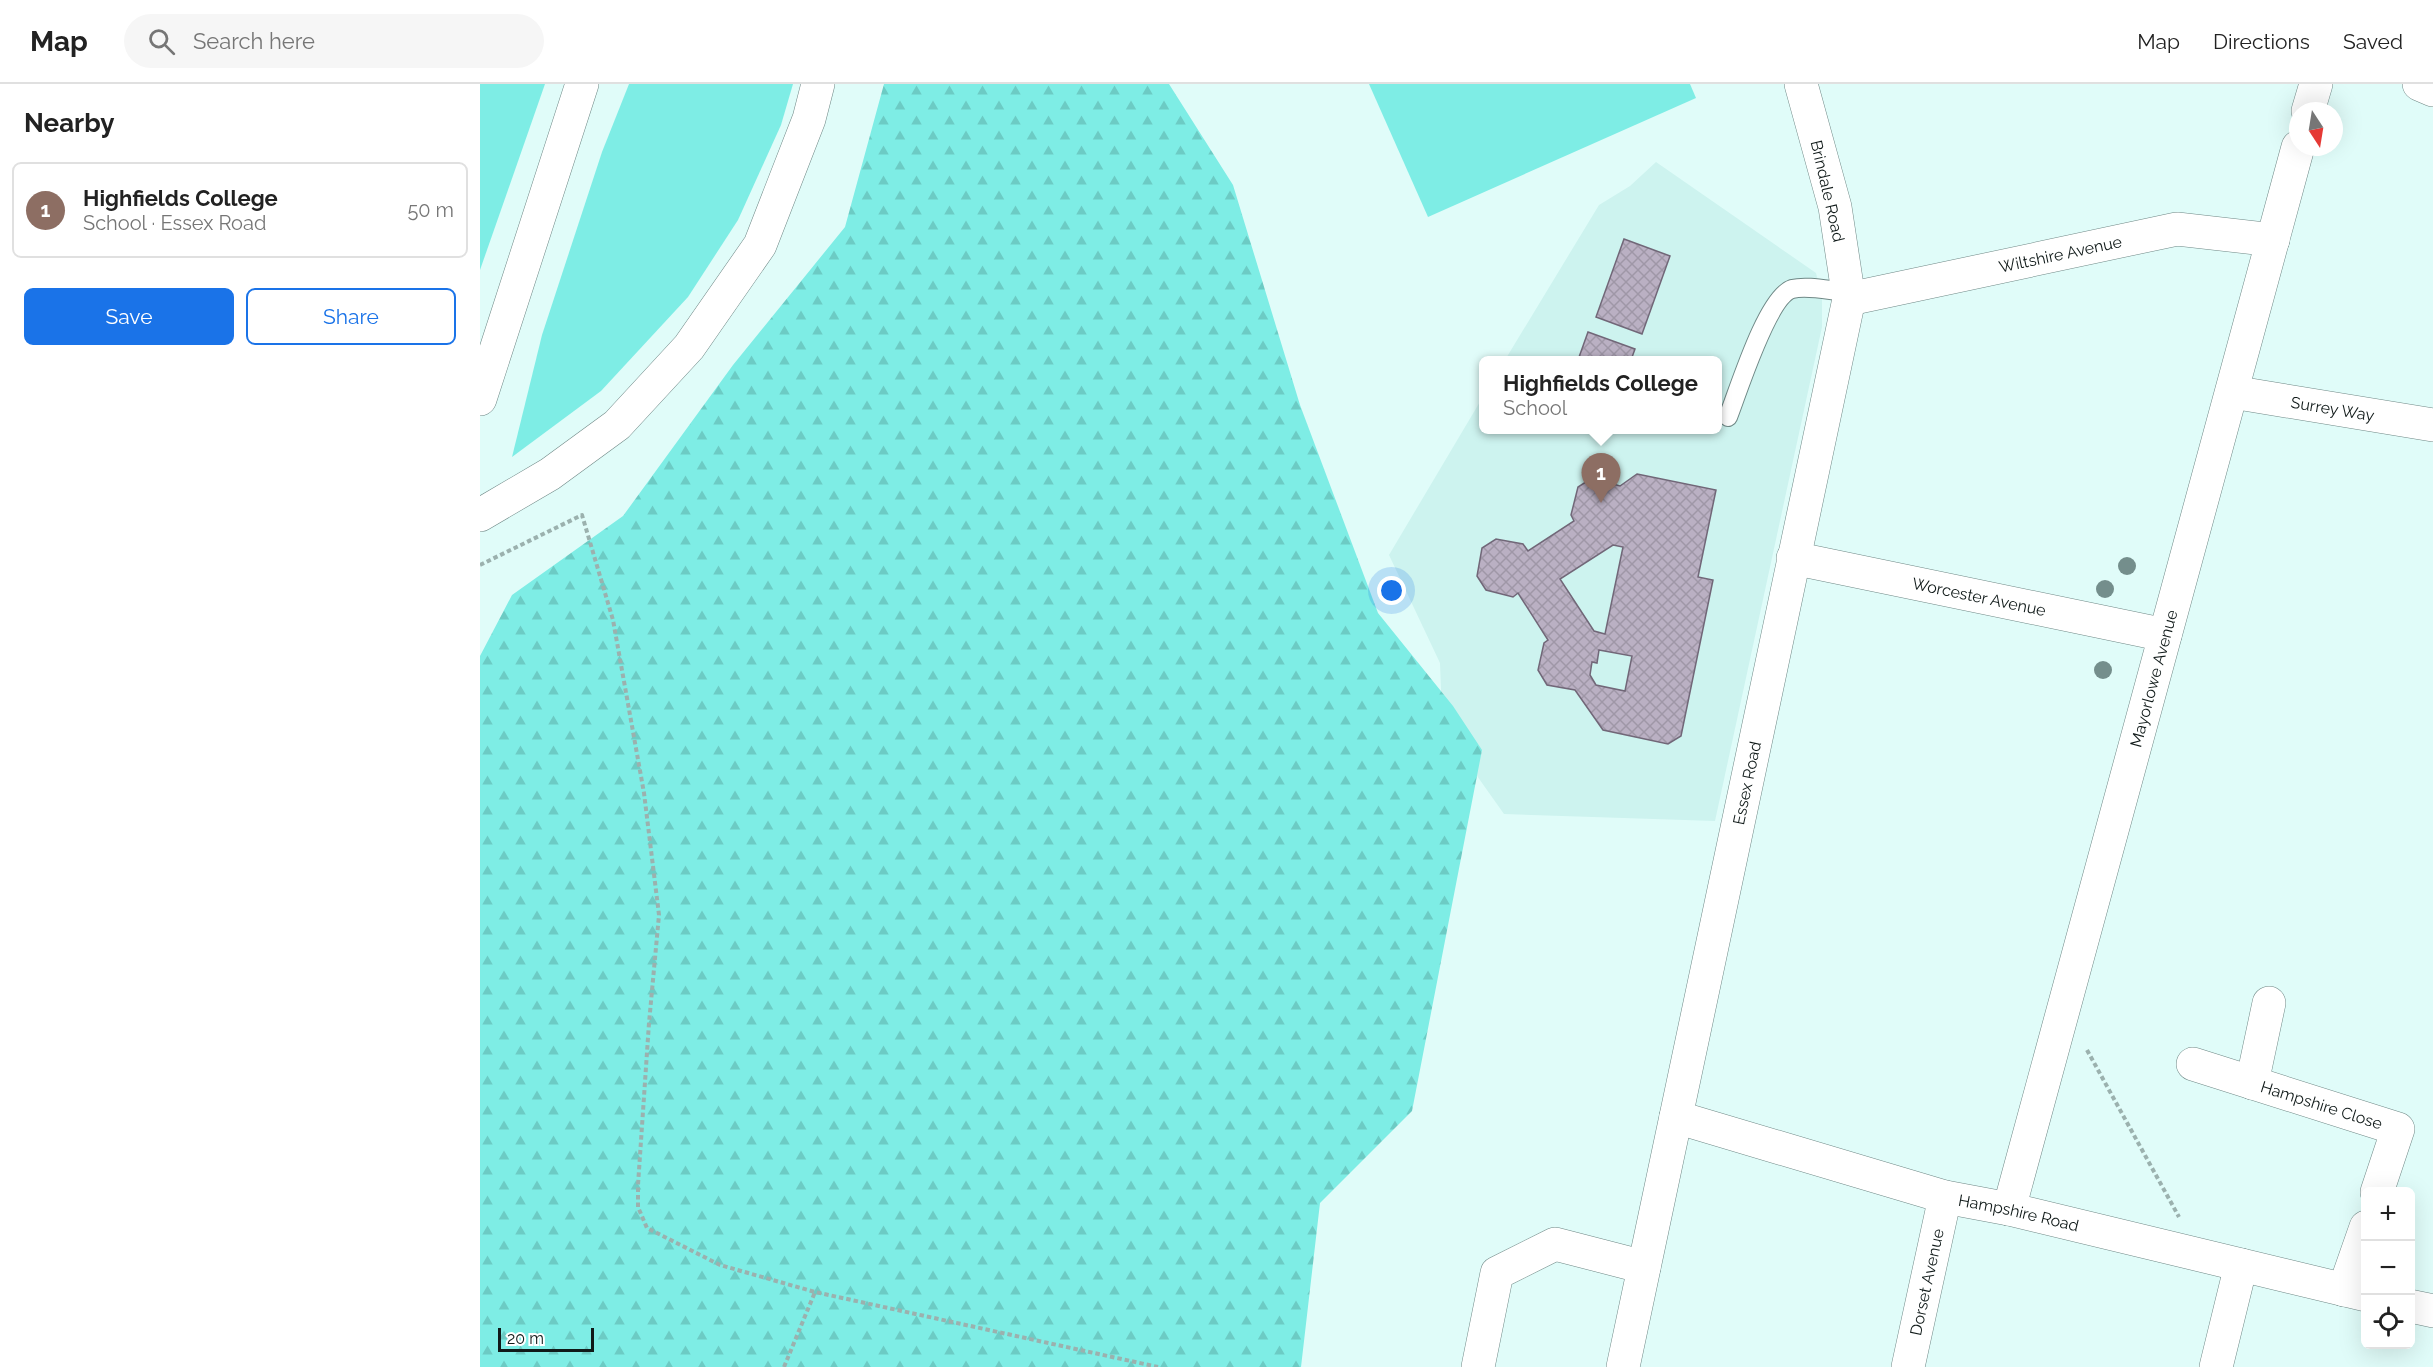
<!DOCTYPE html>
<meta charset="utf-8">
<style>
:root{--surface:#fff;--page:#f6f6f6;--text:#222;--muted:#767676;--line:#e0e0e0;--accent:#1a73e8}
body{margin:0;font-family:Raleway,sans-serif;background:var(--page);color:var(--text)}
.controls{position:absolute;right:18px;bottom:18px;display:grid;overflow:hidden;border-radius:9px;box-shadow:0 6px 24px #0002}
.controls button{width:54px;height:54px;display:grid;place-items:center;padding:0;border:0;border-bottom:2px solid var(--line);background:var(--surface);color:var(--text);font:30px sans-serif}
.compass{position:absolute;left:1809px;top:18px;width:54px;height:54px;border-radius:50%;background:var(--surface);box-shadow:0 6px 24px #0002;rotate:168deg}
.scale{position:absolute;left:18px;bottom:15px;width:96px;box-sizing:border-box;padding-left:6px;border:3px solid #101a19;border-top:0;font-size:16px;line-height:21px;white-space:nowrap;color:#101a19;-webkit-text-stroke:4px #fff;paint-order:stroke}
.you{position:absolute;left:912px;top:507px;width:21px;height:21px;margin:-15px;border:4px solid #fff;border-radius:50%;background:#1a73e8;box-shadow:0 0 0 9px #1a73e833}
.badge{display:grid;place-items:center;width:39px;height:39px;border-radius:50%;background:var(--accent);color:#fff;font-size:20px;font-weight:700}
.pin{position:absolute;translate:-50% -50px;filter:drop-shadow(0 2px 3px #0008)}
.pin::after{content:'';position:absolute;top:32px;width:21px;height:18px;background:inherit;clip-path:polygon(0 0,100% 0,50% 100%)}
.popup{position:absolute;left:999px;top:272px;width:243px;height:78px;box-sizing:border-box;display:grid;place-content:center;border-radius:9px;background:var(--surface);filter:drop-shadow(0 2px 4px #0005);font-size:20px;white-space:nowrap;color:var(--muted)}
.popup b{font-size:22px;color:var(--text)}
.popup::after{content:'';position:absolute;left:50%;top:100%;margin-left:-12px;border:12px solid transparent;border-top-color:var(--surface)}
.list{margin:0;padding:0;list-style:none}
h2{display:flex;justify-content:space-between;align-items:center;height:78px;margin:0;padding:0 24px;font-size:26px}
h2 small{font-size:20px;font-weight:400;color:var(--muted)}
.list li{display:grid;grid-template-columns:39px 1fr auto;gap:18px;align-items:center;box-sizing:border-box;height:96px;margin:0 12px 12px;padding:0 12px;border:2px solid var(--line);border-radius:9px}
.list b{display:block;font-size:22px;white-space:nowrap}
.list p{margin:0;font-size:20px;white-space:nowrap;color:var(--muted)}
.list em{font-size:20px;font-style:normal;color:var(--muted)}
.actions{display:flex;gap:12px;padding:18px 24px}
.actions a{flex:1;padding:14px 0;border:2px solid var(--accent);border-radius:9px;text-align:center;font-size:21px;color:var(--accent)}
.actions .main{background:var(--accent);color:#fff}
.icon{flex:none;width:33px;height:33px;fill:none;stroke:currentColor;stroke-width:2;stroke-linecap:round;stroke-linejoin:round}
.map{position:relative;flex:none;width:1953px;height:1283px;overflow:hidden}
header{display:flex;align-items:center;gap:36px;box-sizing:border-box;height:84px;padding:0 30px;background:var(--surface);border-bottom:2px solid var(--line)}
header strong{font-size:28px}
nav{display:flex;gap:33px;margin-inline-start:auto;font-size:21px}
.search{width:420px;height:54px;background:var(--page);display:flex;align-items:center;gap:15px;box-sizing:border-box;padding:0 21px;border-radius:33px;color:var(--muted);font-size:22px}
main{display:flex}
aside{flex:1;background:var(--surface)}
.map>svg:first-child{display:block}
.built{fill:#cdf3ef}
.grass{fill:#7eede5}
.forest{fill:url(#forest-firs)}
.building{fill:url(#building-cross-hatch);stroke:#716778;stroke-width:1.5;fill-rule:evenodd}
.lines{fill:none;stroke-linecap:round;stroke-linejoin:round}
.lane-casing{stroke:#6f8886;stroke-width:20}
.street-casing{stroke:#6f8886;stroke-width:34}
.highway-casing{stroke:#6f8886;stroke-width:34}
.path{stroke:#9bb1ae;stroke-width:4;stroke-dasharray:4.5 3;stroke-linecap:butt}
.lane{stroke:#fff;stroke-width:18}
.street{stroke:#fff;stroke-width:33}
.highway{stroke:#fff;stroke-width:33}
.tree{fill:#748e8c}
.labels{text-anchor:middle;stroke-width:4.5;stroke-linejoin:round;paint-order:stroke}
.street-label{font-size:16px;fill:#101a19;stroke:#fff}
</style>
<header>
<strong>Map</strong>
<div class="search"><svg class="icon" aria-label="search" viewBox="0 0 24 24"><circle cx="10" cy="10" r="6"/><path d="M15 15l6 6"/></svg>Search here</div>
<nav><a>Map</a><a>Directions</a><a>Saved</a></nav>
</header>
<main>
<aside>
<h2>Nearby<small></small></h2>
<ul class="list">
<li><span class="badge" style="background:#8d6e63">1</span><div><b>Highfields College</b><p>School · Essex Road</p></div><em>50 m</em></li>
</ul>
<div class="actions"><a class="main">Save</a><a>Share</a></div>
</aside>
<div class="map">
<svg width="1953" height="1283" viewBox="0 0 1953 1283">
<defs>
<pattern id="forest-firs" width="22" height="20" patternUnits="userSpaceOnUse" patternTransform="scale(1.5)"><rect width="22" height="20" fill="#7eede5"/><path d="M5 1l3.5 6h-7zM16 11l3.5 6h-7z" fill="#6ccbc4"/></pattern>
<pattern id="building-cross-hatch" width="8" height="8" patternUnits="userSpaceOnUse" patternTransform="scale(1.5)"><rect width="8" height="8" fill="#bab0c3"/><path d="M0 0l8 8M0 8l8-8" fill="none" stroke="#9f97a7"/></pattern>
</defs>
<rect width="100%" height="100%" fill="#e0fcf9"/>
<polygon class="built" points="1176,78 1336,189 1342,213 1342,243 1235,737 1024,730 968,651 962,630 960,579 909,471 1004,311 1004,346 1238,346 1238,276 1025,276 1119,121 1150,102"/>
<g class="grass">
<polygon points="0,0 65,0 0,186"/>
<polygon points="149,0 313,0 301,41 258,136 208,213 121,307 32,373 62,251 122,68"/>
<polygon points="889,0 1210,0 1216,14 948,133"/>
</g>
<polygon class="forest" points="404,0 689,0 753,101 820,321 898,529 973,622 1002,666 932,1027 840,1119 821,1283 0,1283 0,572 32,511 143,432 253,281 365,143"/>
<g class="building">
<polygon points="1144,155 1190,172 1162,250 1116,233"/>
<polygon points="1108,248 1155,265 1151,276 1098,276"/>
<path d="M1157 390 1236 406 1218 493 1233 496 1201 652 1188 660 1123 646 1095 606 1067 601 1058 586 1064 559 1068 556 1038 509 1033 513 1006 506 997 492 1002 464 1016 455 1043 460 1048 467 1094 437 1091 431 1098 403 1112 394 1140 402ZM1133 461 1143 463 1125 550 1114 547 1080 495ZM1119 566 1152 572 1145 607 1116 601 1110 591 1112 578 1117 579Z"/>
</g>
<g class="lines">
<defs>
<path id="lane" d="M1248 333C1258 308 1287 213 1312 205 1328 201 1351 207 1368 208"/>
<g id="street">
<polyline points="1939,0 1953,6"/>
<polyline points="1828,27 1836,0"/>
<path id="s1" d="M1369 215 1697 145 1793 156"/>
<path id="s2" d="M1752 308 1953 341"/>
<path id="s3" d="M1313 474 1685 551"/>
<path id="s4" d="M1713 980 1918 1045 1897 1108"/>
<polyline points="1772,999 1789,919"/>
<path id="s5" d="M1196 1033 1465 1113 1529 1125 1886 1211"/>
<path id="s6" d="M1529 1125 1818 63"/>
<polyline points="1864,1206 1886,1143"/>
<polyline points="1930,1222 1953,1227"/>
<polyline points="998,1283 1017,1189 1075,1160 1164,1183"/>
<path id="s7" d="M1143 1283 1369 215 1355 123 1321 0"/>
<path id="s8" d="M1428 1283 1465 1113"/>
<polyline points="1736,1283 1761,1181"/>
</g>
<g id="highway">
<polyline points="0,315 102,0"/>
<polyline points="0,431 70,390 137,341 209,263 280,161 329,35 338,0"/>
</g>
</defs>
<use href="#lane" class="lane-casing"/>
<use href="#street" class="street-casing"/>
<use href="#highway" class="highway-casing"/>
<g class="path">
<polyline points="0,481 102,431 133,536 164,709 179,831 169,939 158,1101 158,1123 167,1144 240,1181 335,1208 678,1283"/>
<polyline points="1607,966 1699,1133"/>
<polyline points="304,1283 335,1208"/>
</g>
<use href="#lane" class="lane"/>
<use href="#street" class="street"/>
<use href="#highway" class="highway"/>
</g>
<g class="tree">
<circle cx="1647" cy="482" r="9"/>
<circle cx="1625" cy="505" r="9"/>
<circle cx="1623" cy="586" r="9"/>
</g>
<g class="labels">
<g class="street-label">
<text transform="translate(1348 107) rotate(77)" y="6">Brindale Road</text>
<text dy="6" stroke="none"><textPath href="#s1" startOffset="216">Wiltshire Avenue</textPath></text>
<text dy="6" stroke="none"><textPath href="#s2" startOffset="102">Surrey Way</textPath></text>
<text dy="6" stroke="none"><textPath href="#s3" startOffset="190">Worcester Avenue</textPath></text>
<text dy="6" stroke="none"><textPath href="#s6" startOffset="550">Mayorlowe Avenue</textPath></text>
<text dy="6" stroke="none"><textPath href="#s7" startOffset="597">Essex Road</textPath></text>
<text dy="6" stroke="none"><textPath href="#s4" startOffset="135">Hampshire Close</textPath></text>
<text dy="6" stroke="none"><textPath href="#s5" startOffset="356">Hampshire Road</textPath></text>
<text dy="6" stroke="none"><textPath href="#s8" startOffset="87">Dorset Avenue</textPath></text>
</g>
</g>
</svg>
<div class="controls">
<button>+</button>
<button>−</button>
<button><svg class="icon" aria-label="locate" viewBox="0 0 24 24"><circle cx="12" cy="12" r="6"/><path d="M12 2v4M12 18v4M2 12h4M18 12h4"/></svg></button>
</div>
<svg class="compass" viewBox="-18 -18 36 36"><path d="M0-13l5 13h-10z" fill="#e53935"/><path d="M0 13l5-13h-10z" fill="#767676"/></svg>
<div class="scale">20 m</div>
<div class="you"></div>
<div class="pin badge" style="left:1121px;top:419px;background:#8d6e63">1</div>
<div class="popup"><b>Highfields College</b>School</div>
</div>
</main>
